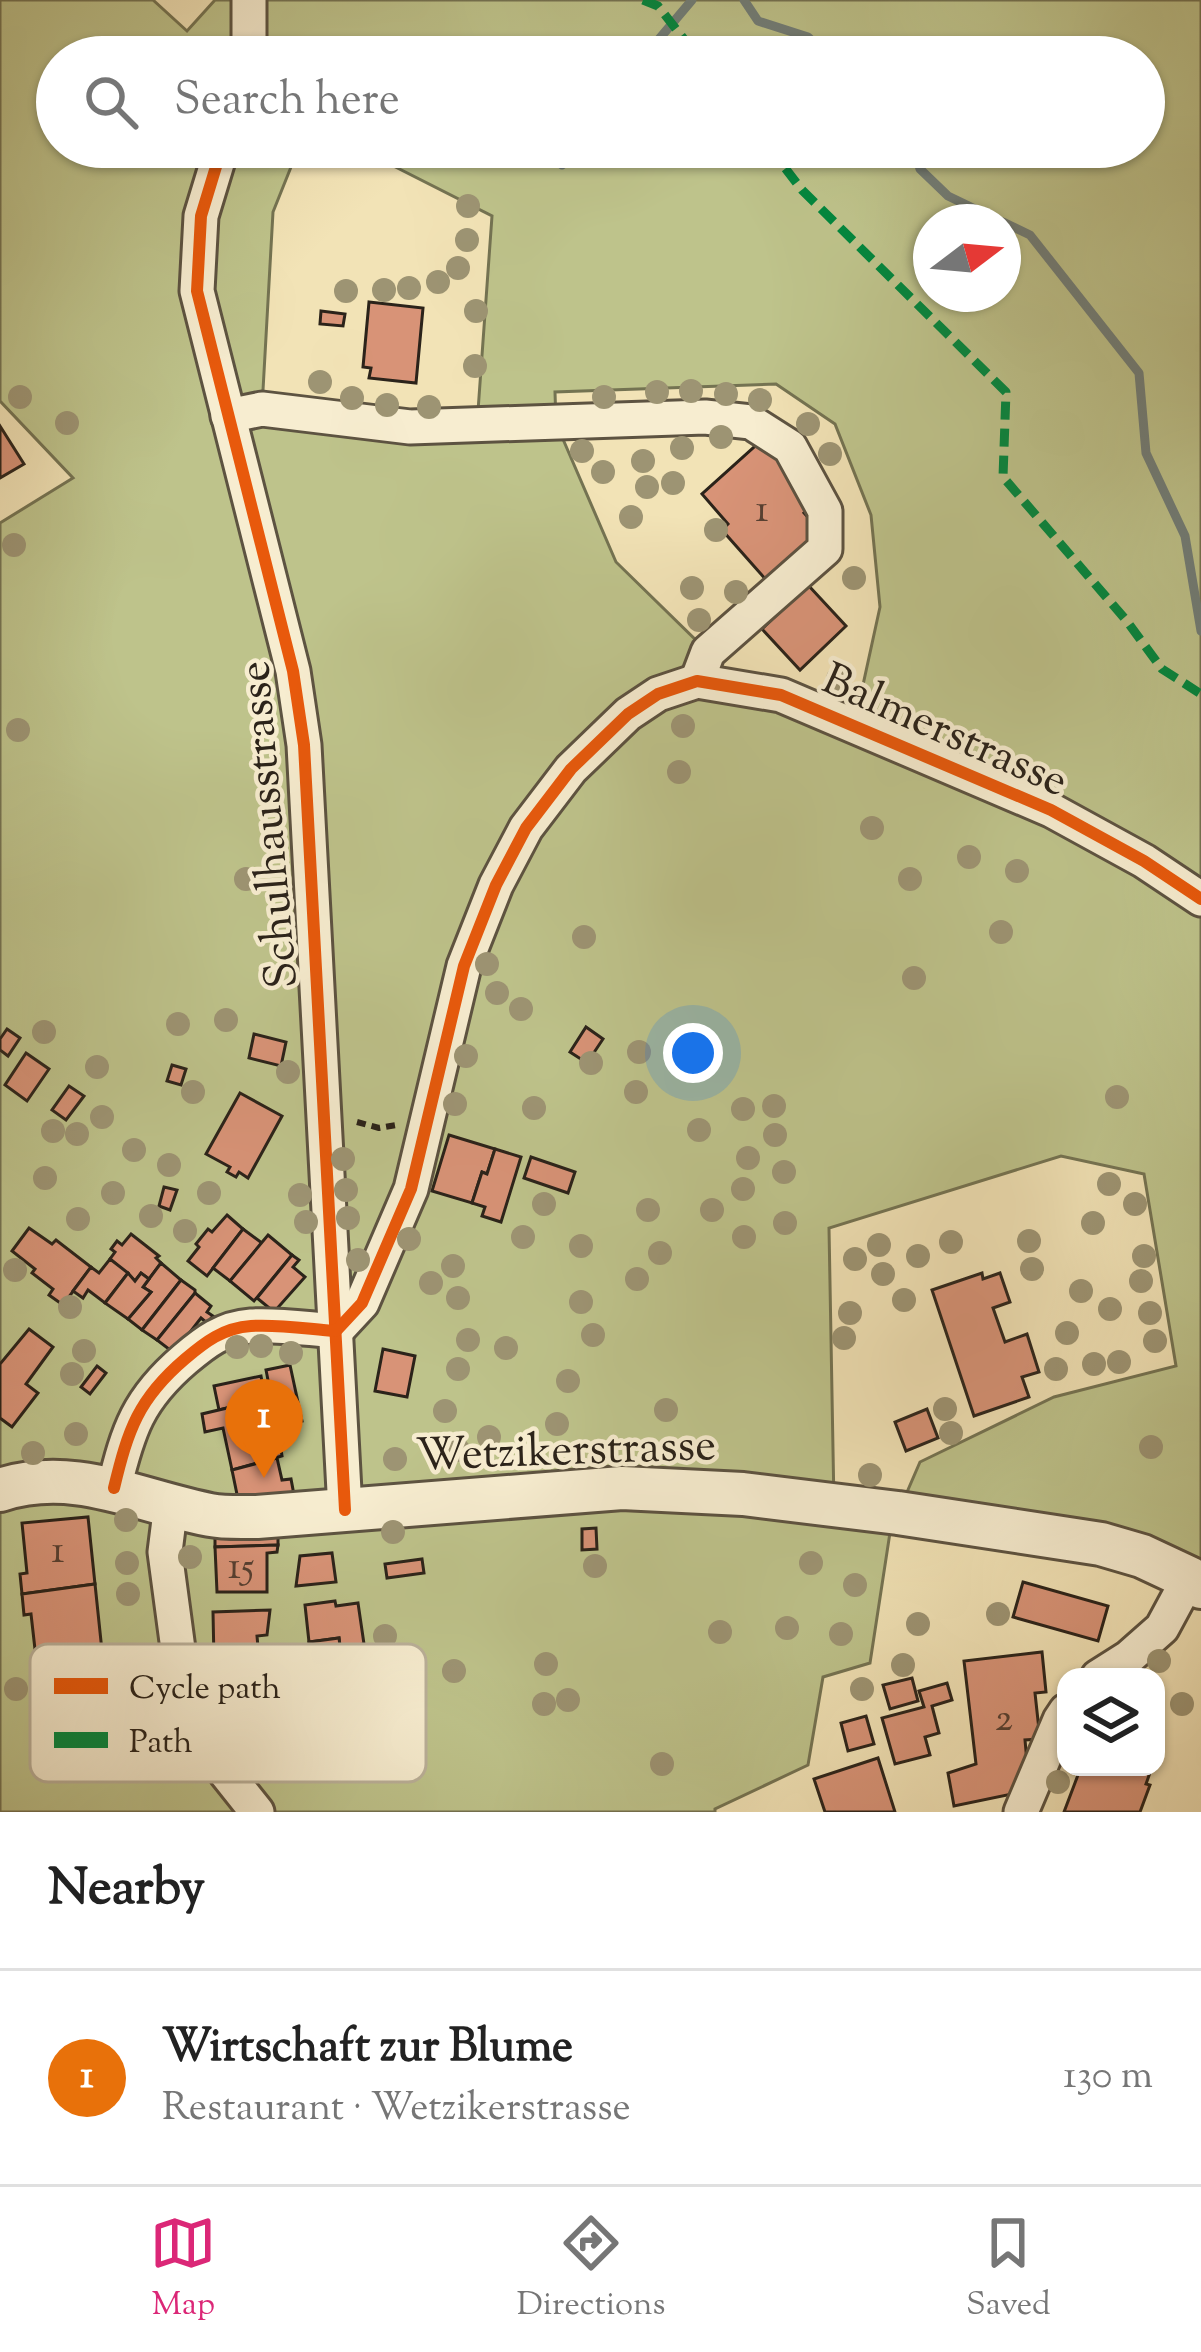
<!DOCTYPE html>
<meta charset="utf-8">
<style>
:root{--surface:#fff;--page:#f6f6f6;--text:#222;--muted:#767676;--line:#e0e0e0;--accent:#db2777}
body{margin:0;font-family:"Sorts Mill Goudy",serif;background:var(--page);color:var(--text)}
.controls{position:absolute;right:36px;bottom:36px;display:grid;overflow:hidden;border-radius:24px;box-shadow:0 3px 9px #0004}
.controls button{width:108px;height:108px;display:grid;place-items:center;padding:0;border:0;border-bottom:3px solid var(--line);background:var(--surface);color:var(--text);font:60px sans-serif}
.compass{position:absolute;left:913px;top:204px;width:108px;height:108px;border-radius:50%;background:var(--surface);box-shadow:0 3px 9px #0004;rotate:74deg}
.you{position:absolute;left:693px;top:1053px;width:42px;height:42px;margin:-30px;border:9px solid #fff;border-radius:50%;background:#1a73e8;box-shadow:0 0 0 18px #1a73e833}
.badge{display:grid;place-items:center;width:78px;height:78px;border-radius:50%;background:var(--accent);color:#fff;font-size:39px;font-weight:700}
.pin{position:absolute;translate:-50% -99px;filter:drop-shadow(0 3px 6px #0008)}
.pin::after{content:'';position:absolute;top:63px;width:42px;height:36px;background:inherit;clip-path:polygon(0 0,100% 0,50% 100%)}
.list{margin:0;padding:0;list-style:none}
h2{display:flex;justify-content:space-between;align-items:center;height:156px;margin:0;padding:0 48px;font-size:51px}
h2 small{font-size:39px;font-weight:400;color:var(--muted)}
.list li{display:grid;grid-template-columns:78px 1fr auto;gap:36px;align-items:center;box-sizing:border-box;height:216px;padding:0 48px;border-top:3px solid var(--line)}
.list b{display:block;font-size:45px;white-space:nowrap}
.list p{margin:0;font-size:39px;white-space:nowrap;color:var(--muted)}
.list em{font-size:39px;font-style:normal;color:var(--muted)}
.icon{flex:none;width:66px;height:66px;fill:none;stroke:currentColor;stroke-width:2;stroke-linecap:round;stroke-linejoin:round}
.map{position:relative;flex:none;width:1201px;height:1812px;overflow:hidden}
.search{position:absolute;background:var(--surface);box-shadow:0 3px 9px #0004;left:36px;right:36px;top:36px;height:132px;display:flex;align-items:center;gap:30px;box-sizing:border-box;padding:0 42px;border-radius:66px;color:var(--muted);font-size:45px}
.sheet{height:372px;background:var(--surface)}
nav{display:flex;justify-content:space-around;align-items:center;box-sizing:border-box;height:168px;border-top:3px solid var(--line);background:var(--surface);font-size:33px;color:var(--muted)}
nav a{display:grid;justify-items:center;gap:6px}
nav .on{color:var(--accent)}
.map>svg:first-child{display:block}
.green{fill:#bec38b;stroke:#747352;stroke-width:3;fill-rule:evenodd}
.lines{fill:none;stroke-linecap:round;stroke-linejoin:round}
.stream{stroke:#717e79;stroke-width:9}
.building{fill:#d89377;stroke:#2b231a;stroke-width:3}
.minor-casing{stroke:#5d5341;stroke-width:39}
.tertiary-casing{stroke:#5d5341;stroke-width:48}
.path{stroke:#2b231a;stroke-width:6;stroke-dasharray:9 6;stroke-linecap:butt}
.minor{stroke:#f7edd0;stroke-width:33}
.tertiary{stroke:#f7edd0;stroke-width:42}
.quiet{stroke:#00873e;stroke-width:9;stroke-dasharray:18 9;stroke-linecap:butt}
.cycleway-casing{stroke:#f7edd0;stroke-width:20}
.cycleway{stroke:#e8590c;stroke-width:12}
.tree{fill:#9d9473}
.labels{text-anchor:middle;stroke-width:9;stroke-linejoin:round;paint-order:stroke}
.number-label{font-size:39px;fill:#563f31}
.street-label{font-size:45px;fill:#2b231a;stroke:#f7edd0}
.key{fill:#f7edd0;stroke:#bab099;stroke-width:3}
.key-label{font-size:33px;fill:#2b231a}
</style>
<div class="map">
<svg width="1201" height="1812" viewBox="0 0 1201 1812">
<rect width="100%" height="100%" fill="#f2e3b6"/>
<filter id="stains"><feTurbulence type="fractalNoise" baseFrequency=".00167" numOctaves="4"/><feColorMatrix values="0 0 0 0 .2 0 0 0 0 .09 0 0 0 0 .02 0 0 0 .5 -.17"/></filter>
<radialGradient id="worn" r=".72"><stop offset=".6" stop-color="#630" stop-opacity="0"/><stop offset="1" stop-color="#630" stop-opacity=".3"/></radialGradient>
<path class="green" d="M0 0H153L187 31 215 0H1201V1587L898 1513 920 1462 1054 1397 1176 1366 1144 1174 1061 1156 829 1228 834 1505 893 1513 870 1663 823 1677 808 1765 715 1809V1812H0V523L73 478 0 401ZM57 57H1144V147H356L492 216 477 425 262 408 273 212 299 147H57ZM931 222H1003V294H931ZM776 384 835 424 871 515 880 607 854 726 698 680 708 652 616 562 556 423 555 392Z"/>
<g class="lines">
<g class="stream">
<polyline points="744,0 758,21 808,37 829,57"/>
<polyline points="652,57 654,45 692,0"/>
<polyline points="914,147 920,169 948,196 1002,222"/>
<polyline points="562,165 580,147"/>
<polyline points="1003,222 1030,235 1139,373 1146,453 1185,536 1201,631"/>
</g>
</g>
<g class="building">
<polygon points="369,302 423,308 416,383 369,378 371,368 363,367"/>
<polygon points="321,311 345,314 343,326 320,324"/>
<polygon points="0,426 24,464 0,478"/>
<polygon points="762,440 817,502 804,513 822,533 767,581 722,530 728,524 702,494"/>
<polygon points="808,585 846,626 800,670 762,629"/>
<polygon points="586,1027 603,1039 587,1063 570,1052"/>
<polygon points="7,1029 20,1038 8,1056 0,1050 0,1039"/>
<polygon points="254,1034 286,1042 281,1066 249,1058"/>
<polygon points="26,1053 49,1069 27,1101 5,1085"/>
<polygon points="172,1065 186,1069 181,1085 167,1081"/>
<polygon points="69,1086 84,1096 66,1120 52,1110"/>
<polygon points="240,1093 282,1116 248,1178 239,1172 236,1177 227,1172 230,1167 206,1154"/>
<polygon points="449,1135 495,1149 487,1174 482,1172 472,1203 432,1191"/>
<polygon points="495,1149 521,1157 501,1222 482,1216 485,1207 472,1203 482,1172 487,1174"/>
<polygon points="531,1157 575,1172 568,1193 524,1178"/>
<polygon points="164,1187 177,1190 170,1210 159,1206"/>
<polygon points="227,1215 243,1229 207,1276 188,1261 199,1247 196,1244 208,1229 212,1232"/>
<polygon points="29,1228 52,1244 56,1240 91,1267 63,1305 49,1295 53,1289 32,1273 35,1269 12,1251"/>
<polygon points="243,1229 262,1243 230,1281 213,1268"/>
<polygon points="131,1234 159,1256 156,1258 161,1263 149,1279 141,1273 135,1281 110,1259 115,1252 111,1249 117,1241 122,1245"/>
<polygon points="268,1235 292,1255 254,1301 230,1281"/>
<polygon points="292,1255 299,1260 293,1267 305,1277 274,1312 257,1298"/>
<polygon points="110,1259 128,1273 105,1303 88,1290 83,1298 73,1291 91,1267 99,1273"/>
<polygon points="161,1263 181,1280 142,1330 128,1319 151,1292 143,1287"/>
<polygon points="128,1273 135,1281 141,1273 149,1279 143,1287 151,1292 128,1319 105,1303"/>
<polygon points="982,1273 983,1279 1000,1273 1010,1302 993,1308 1005,1342 1027,1334 1039,1372 1022,1377 1029,1397 974,1416 932,1290"/>
<polygon points="181,1280 195,1290 195,1293 157,1340 142,1330"/>
<polygon points="195,1293 211,1306 207,1312 213,1316 207,1323 201,1318 174,1353 157,1340"/>
<polygon points="29,1329 53,1347 26,1384 38,1393 12,1427 0,1418 0,1364"/>
<polygon points="383,1349 415,1356 407,1397 375,1391"/>
<polygon points="290,1365 302,1421 277,1426 266,1370"/>
<polygon points="97,1366 106,1373 90,1394 81,1387"/>
<polygon points="261,1376 265,1399 219,1410 214,1386"/>
<polygon points="265,1399 270,1420 264,1421 268,1445 280,1443 282,1456 232,1470 223,1428 205,1432 202,1414"/>
<polygon points="927,1409 938,1438 906,1451 895,1422"/>
<polygon points="277,1458 282,1480 291,1479 294,1495 240,1509 232,1470"/>
<polygon points="88,1517 95,1584 22,1594 20,1574 27,1573 22,1523"/>
<polygon points="278,1527 278,1545 215,1547 215,1529"/>
<polygon points="596,1528 597,1549 582,1550 582,1529"/>
<polygon points="278,1545 277,1552 267,1553 267,1592 217,1592 215,1547"/>
<polygon points="332,1553 336,1582 296,1586 300,1556"/>
<polygon points="422,1559 424,1573 387,1578 385,1564"/>
<polygon points="1023,1582 1108,1606 1098,1641 1013,1617"/>
<polygon points="95,1584 102,1651 36,1658 31,1614 24,1615 22,1594"/>
<polygon points="335,1601 336,1606 358,1603 364,1644 340,1647 339,1638 309,1642 305,1605"/>
<polygon points="270,1610 267,1635 257,1636 259,1658 214,1661 213,1612"/>
<polygon points="339,1638 341,1653 311,1657 309,1642"/>
<polygon points="1042,1652 1046,1692 1035,1693 1040,1739 1025,1740 1027,1762 1017,1793 954,1806 948,1773 976,1764 964,1661"/>
<polygon points="912,1678 918,1701 890,1709 883,1685"/>
<polygon points="947,1683 952,1700 932,1706 939,1733 925,1737 930,1755 895,1764 882,1718 924,1707 919,1691"/>
<polygon points="866,1716 874,1744 848,1751 841,1723"/>
<polygon points="878,1758 895,1812 825,1812 814,1779"/>
<polygon points="1081,1767 1152,1767 1146,1784 1150,1785 1140,1812 1064,1812"/>
</g>
<g class="lines">
<defs>
<g id="minor">
<polyline points="249,0 249,57"/>
<polyline points="222,147 201,216 197,291 293,671 304,745 345,1510"/>
<polyline points="228,416 262,409 410,427 705,417 751,422 790,447 825,511 825,549 708,652 697,681"/>
<path d="M114 1488C128 1430 138 1399 185 1359 205 1342 223 1328 251 1326 278 1324 308 1329 336 1331L362 1303 411 1189 464 966 496 885 526 828 571 769 628 714 658 694 697 681 781 695 1051 810 1144 861 1201 899"/>
<polyline points="171,1504 165,1552 182,1679 195,1723 226,1773 257,1812"/>
<polyline points="1098,1677 1128,1658 1162,1628 1189,1578"/>
<polyline points="1021,1812 1060,1720 1066,1711"/>
</g>
<path id="tertiary" d="M0 1490C74 1466 138 1501 210 1515 225 1518 242 1517 257 1517L622 1488 743 1494 898 1513 1101 1544 1142 1556 1189 1578 1201 1587"/>
</defs>
<use href="#minor" class="minor-casing"/>
<use href="#tertiary" class="tertiary-casing"/>
<polyline class="path" points="357,1122 379,1128 396,1125"/>
<use href="#minor" class="minor"/>
<use href="#tertiary" class="tertiary"/>
<g class="quiet">
<polyline points="643,0 658,6 698,57"/>
<polyline points="769,147 802,190 1006,392 1003,477 1126,620 1162,669 1201,694"/>
</g>
<defs>
<g id="cycleway">
<polyline points="222,147 201,216 197,291 293,671 304,745 345,1510"/>
<path d="M114 1488C128 1430 138 1399 185 1359 205 1342 223 1328 251 1326 278 1324 308 1329 336 1331L362 1303 411 1189 464 966 496 885 526 828 571 769 628 714 658 694 697 681 781 695 1051 810 1144 861 1201 899"/>
</g>
</defs>
<use href="#cycleway" class="cycleway-casing"/>
<use href="#cycleway" class="cycleway"/>
</g>
<g class="tree">
<circle cx="468" cy="206" r="12"/>
<circle cx="467" cy="240" r="12"/>
<circle cx="458" cy="268" r="12"/>
<circle cx="438" cy="282" r="12"/>
<circle cx="409" cy="288" r="12"/>
<circle cx="384" cy="290" r="12"/>
<circle cx="346" cy="291" r="12"/>
<circle cx="476" cy="311" r="12"/>
<circle cx="475" cy="366" r="12"/>
<circle cx="320" cy="382" r="12"/>
<circle cx="691" cy="391" r="12"/>
<circle cx="657" cy="392" r="12"/>
<circle cx="726" cy="394" r="12"/>
<circle cx="20" cy="397" r="12"/>
<circle cx="604" cy="397" r="12"/>
<circle cx="352" cy="398" r="12"/>
<circle cx="760" cy="400" r="12"/>
<circle cx="387" cy="405" r="12"/>
<circle cx="429" cy="407" r="12"/>
<circle cx="67" cy="423" r="12"/>
<circle cx="808" cy="424" r="12"/>
<circle cx="721" cy="437" r="12"/>
<circle cx="682" cy="448" r="12"/>
<circle cx="582" cy="451" r="12"/>
<circle cx="830" cy="454" r="12"/>
<circle cx="643" cy="461" r="12"/>
<circle cx="603" cy="472" r="12"/>
<circle cx="673" cy="483" r="12"/>
<circle cx="647" cy="487" r="12"/>
<circle cx="631" cy="517" r="12"/>
<circle cx="716" cy="530" r="12"/>
<circle cx="14" cy="545" r="12"/>
<circle cx="854" cy="578" r="12"/>
<circle cx="692" cy="588" r="12"/>
<circle cx="736" cy="592" r="12"/>
<circle cx="699" cy="620" r="12"/>
<circle cx="838" cy="679" r="12"/>
<circle cx="683" cy="726" r="12"/>
<circle cx="18" cy="730" r="12"/>
<circle cx="679" cy="772" r="12"/>
<circle cx="872" cy="828" r="12"/>
<circle cx="969" cy="857" r="12"/>
<circle cx="1017" cy="871" r="12"/>
<circle cx="246" cy="879" r="12"/>
<circle cx="910" cy="879" r="12"/>
<circle cx="1001" cy="932" r="12"/>
<circle cx="584" cy="937" r="12"/>
<circle cx="487" cy="964" r="12"/>
<circle cx="914" cy="978" r="12"/>
<circle cx="497" cy="993" r="12"/>
<circle cx="521" cy="1009" r="12"/>
<circle cx="226" cy="1020" r="12"/>
<circle cx="178" cy="1024" r="12"/>
<circle cx="44" cy="1032" r="12"/>
<circle cx="639" cy="1052" r="12"/>
<circle cx="466" cy="1056" r="12"/>
<circle cx="591" cy="1063" r="12"/>
<circle cx="97" cy="1067" r="12"/>
<circle cx="288" cy="1072" r="12"/>
<circle cx="193" cy="1092" r="12"/>
<circle cx="636" cy="1092" r="12"/>
<circle cx="1117" cy="1097" r="12"/>
<circle cx="455" cy="1104" r="12"/>
<circle cx="774" cy="1106" r="12"/>
<circle cx="534" cy="1108" r="12"/>
<circle cx="743" cy="1109" r="12"/>
<circle cx="102" cy="1117" r="12"/>
<circle cx="699" cy="1130" r="12"/>
<circle cx="53" cy="1131" r="12"/>
<circle cx="77" cy="1134" r="12"/>
<circle cx="775" cy="1135" r="12"/>
<circle cx="134" cy="1150" r="12"/>
<circle cx="748" cy="1158" r="12"/>
<circle cx="343" cy="1159" r="12"/>
<circle cx="169" cy="1165" r="12"/>
<circle cx="784" cy="1172" r="12"/>
<circle cx="45" cy="1178" r="12"/>
<circle cx="1109" cy="1184" r="12"/>
<circle cx="743" cy="1189" r="12"/>
<circle cx="346" cy="1190" r="12"/>
<circle cx="113" cy="1193" r="12"/>
<circle cx="209" cy="1193" r="12"/>
<circle cx="300" cy="1195" r="12"/>
<circle cx="544" cy="1204" r="12"/>
<circle cx="1135" cy="1204" r="12"/>
<circle cx="648" cy="1210" r="12"/>
<circle cx="712" cy="1210" r="12"/>
<circle cx="151" cy="1216" r="12"/>
<circle cx="348" cy="1218" r="12"/>
<circle cx="78" cy="1219" r="12"/>
<circle cx="306" cy="1222" r="12"/>
<circle cx="785" cy="1223" r="12"/>
<circle cx="1093" cy="1223" r="12"/>
<circle cx="185" cy="1231" r="12"/>
<circle cx="523" cy="1237" r="12"/>
<circle cx="744" cy="1237" r="12"/>
<circle cx="409" cy="1239" r="12"/>
<circle cx="1029" cy="1241" r="12"/>
<circle cx="951" cy="1242" r="12"/>
<circle cx="879" cy="1245" r="12"/>
<circle cx="581" cy="1246" r="12"/>
<circle cx="660" cy="1253" r="12"/>
<circle cx="918" cy="1256" r="12"/>
<circle cx="1144" cy="1256" r="12"/>
<circle cx="855" cy="1259" r="12"/>
<circle cx="358" cy="1260" r="12"/>
<circle cx="453" cy="1266" r="12"/>
<circle cx="1032" cy="1269" r="12"/>
<circle cx="15" cy="1270" r="12"/>
<circle cx="883" cy="1274" r="12"/>
<circle cx="637" cy="1279" r="12"/>
<circle cx="1141" cy="1281" r="12"/>
<circle cx="431" cy="1283" r="12"/>
<circle cx="1081" cy="1291" r="12"/>
<circle cx="458" cy="1298" r="12"/>
<circle cx="904" cy="1300" r="12"/>
<circle cx="581" cy="1302" r="12"/>
<circle cx="70" cy="1307" r="12"/>
<circle cx="1110" cy="1309" r="12"/>
<circle cx="850" cy="1313" r="12"/>
<circle cx="1150" cy="1313" r="12"/>
<circle cx="1067" cy="1333" r="12"/>
<circle cx="593" cy="1335" r="12"/>
<circle cx="844" cy="1338" r="12"/>
<circle cx="468" cy="1340" r="12"/>
<circle cx="1155" cy="1341" r="12"/>
<circle cx="261" cy="1346" r="12"/>
<circle cx="237" cy="1347" r="12"/>
<circle cx="506" cy="1348" r="12"/>
<circle cx="84" cy="1351" r="12"/>
<circle cx="291" cy="1353" r="12"/>
<circle cx="1119" cy="1362" r="12"/>
<circle cx="1094" cy="1364" r="12"/>
<circle cx="458" cy="1369" r="12"/>
<circle cx="1056" cy="1369" r="12"/>
<circle cx="72" cy="1374" r="12"/>
<circle cx="568" cy="1381" r="12"/>
<circle cx="945" cy="1409" r="12"/>
<circle cx="666" cy="1410" r="12"/>
<circle cx="445" cy="1411" r="12"/>
<circle cx="557" cy="1424" r="12"/>
<circle cx="951" cy="1433" r="12"/>
<circle cx="76" cy="1434" r="12"/>
<circle cx="489" cy="1437" r="12"/>
<circle cx="1151" cy="1447" r="12"/>
<circle cx="458" cy="1450" r="12"/>
<circle cx="33" cy="1453" r="12"/>
<circle cx="395" cy="1459" r="12"/>
<circle cx="870" cy="1475" r="12"/>
<circle cx="126" cy="1520" r="12"/>
<circle cx="393" cy="1532" r="12"/>
<circle cx="190" cy="1557" r="12"/>
<circle cx="127" cy="1563" r="12"/>
<circle cx="811" cy="1563" r="12"/>
<circle cx="595" cy="1566" r="12"/>
<circle cx="855" cy="1585" r="12"/>
<circle cx="128" cy="1594" r="12"/>
<circle cx="998" cy="1614" r="12"/>
<circle cx="918" cy="1624" r="12"/>
<circle cx="787" cy="1628" r="12"/>
<circle cx="720" cy="1632" r="12"/>
<circle cx="841" cy="1634" r="12"/>
<circle cx="385" cy="1636" r="12"/>
<circle cx="1159" cy="1661" r="12"/>
<circle cx="546" cy="1664" r="12"/>
<circle cx="903" cy="1665" r="12"/>
<circle cx="454" cy="1671" r="12"/>
<circle cx="16" cy="1689" r="12"/>
<circle cx="862" cy="1689" r="12"/>
<circle cx="568" cy="1700" r="12"/>
<circle cx="544" cy="1704" r="12"/>
<circle cx="1182" cy="1704" r="12"/>
<circle cx="662" cy="1764" r="12"/>
<circle cx="1058" cy="1782" r="12"/>
</g>
<g class="labels">
<g class="number-label">
<text x="762" y="521">1</text>
<text x="58" y="1562">1</text>
<text x="241" y="1578">15</text>
<text x="1004" y="1730">2</text>
</g>
<g class="street-label">
<text transform="translate(946 728) rotate(24)" y="16">Balmerstrasse</text>
<text transform="translate(266 825) rotate(-95)" y="16">Schulhausstrasse</text>
<text transform="translate(566 1448) rotate(-2)" y="16">Wetzikerstrasse</text>
</g>
</g>
<rect x="30" y="1644" width="396" height="138" rx="18" class="key"/>
<rect x="54" y="1678" width="54" height="16" fill="#e8590c"/>
<rect x="54" y="1732" width="54" height="16" fill="#00873e"/>
<g class="key-label">
<text x="129" y="1698">Cycle path</text>
<text x="129" y="1752">Path</text>
</g>
<rect width="100%" height="100%" filter="url(#stains)"/>
<rect width="100%" height="100%" fill="url(#worn)"/>
</svg>
<div class="controls">
<button><svg class="icon" aria-label="layers" viewBox="0 0 24 24"><path d="M12 4l9 5-9 5-9-5zM3 14l9 5 9-5"/></svg></button>
</div>
<svg class="compass" viewBox="-18 -18 36 36"><path d="M0-13l5 13h-10z" fill="#e53935"/><path d="M0 13l5-13h-10z" fill="#767676"/></svg>
<div class="you"></div>
<div class="pin badge" style="left:264px;top:1478px;background:#e8710a">1</div>
<div class="search"><svg class="icon" aria-label="search" viewBox="0 0 24 24"><circle cx="10" cy="10" r="6"/><path d="M15 15l6 6"/></svg>Search here</div>
</div>
<section class="sheet">
<h2>Nearby<small></small></h2>
<ul class="list">
<li><span class="badge" style="background:#e8710a">1</span><div><b>Wirtschaft zur Blume</b><p>Restaurant · Wetzikerstrasse</p></div><em>130 m</em></li>
</ul>
</section>
<nav>
<a class="on"><svg class="icon" aria-label="map" viewBox="0 0 24 24"><path d="M3 6l6-2 6 2 6-2v14l-6 2-6-2-6 2zM9 4v14M15 6v14"/></svg>Map</a>
<a><svg class="icon" aria-label="directions" viewBox="0 0 24 24"><path d="M12 3l9 9-9 9-9-9zM9 14v-3h6M13 9l2 2-2 2"/></svg>Directions</a>
<a><svg class="icon" aria-label="saved" viewBox="0 0 24 24"><path d="M7 4h10v16l-5-4-5 4z"/></svg>Saved</a>
</nav>
